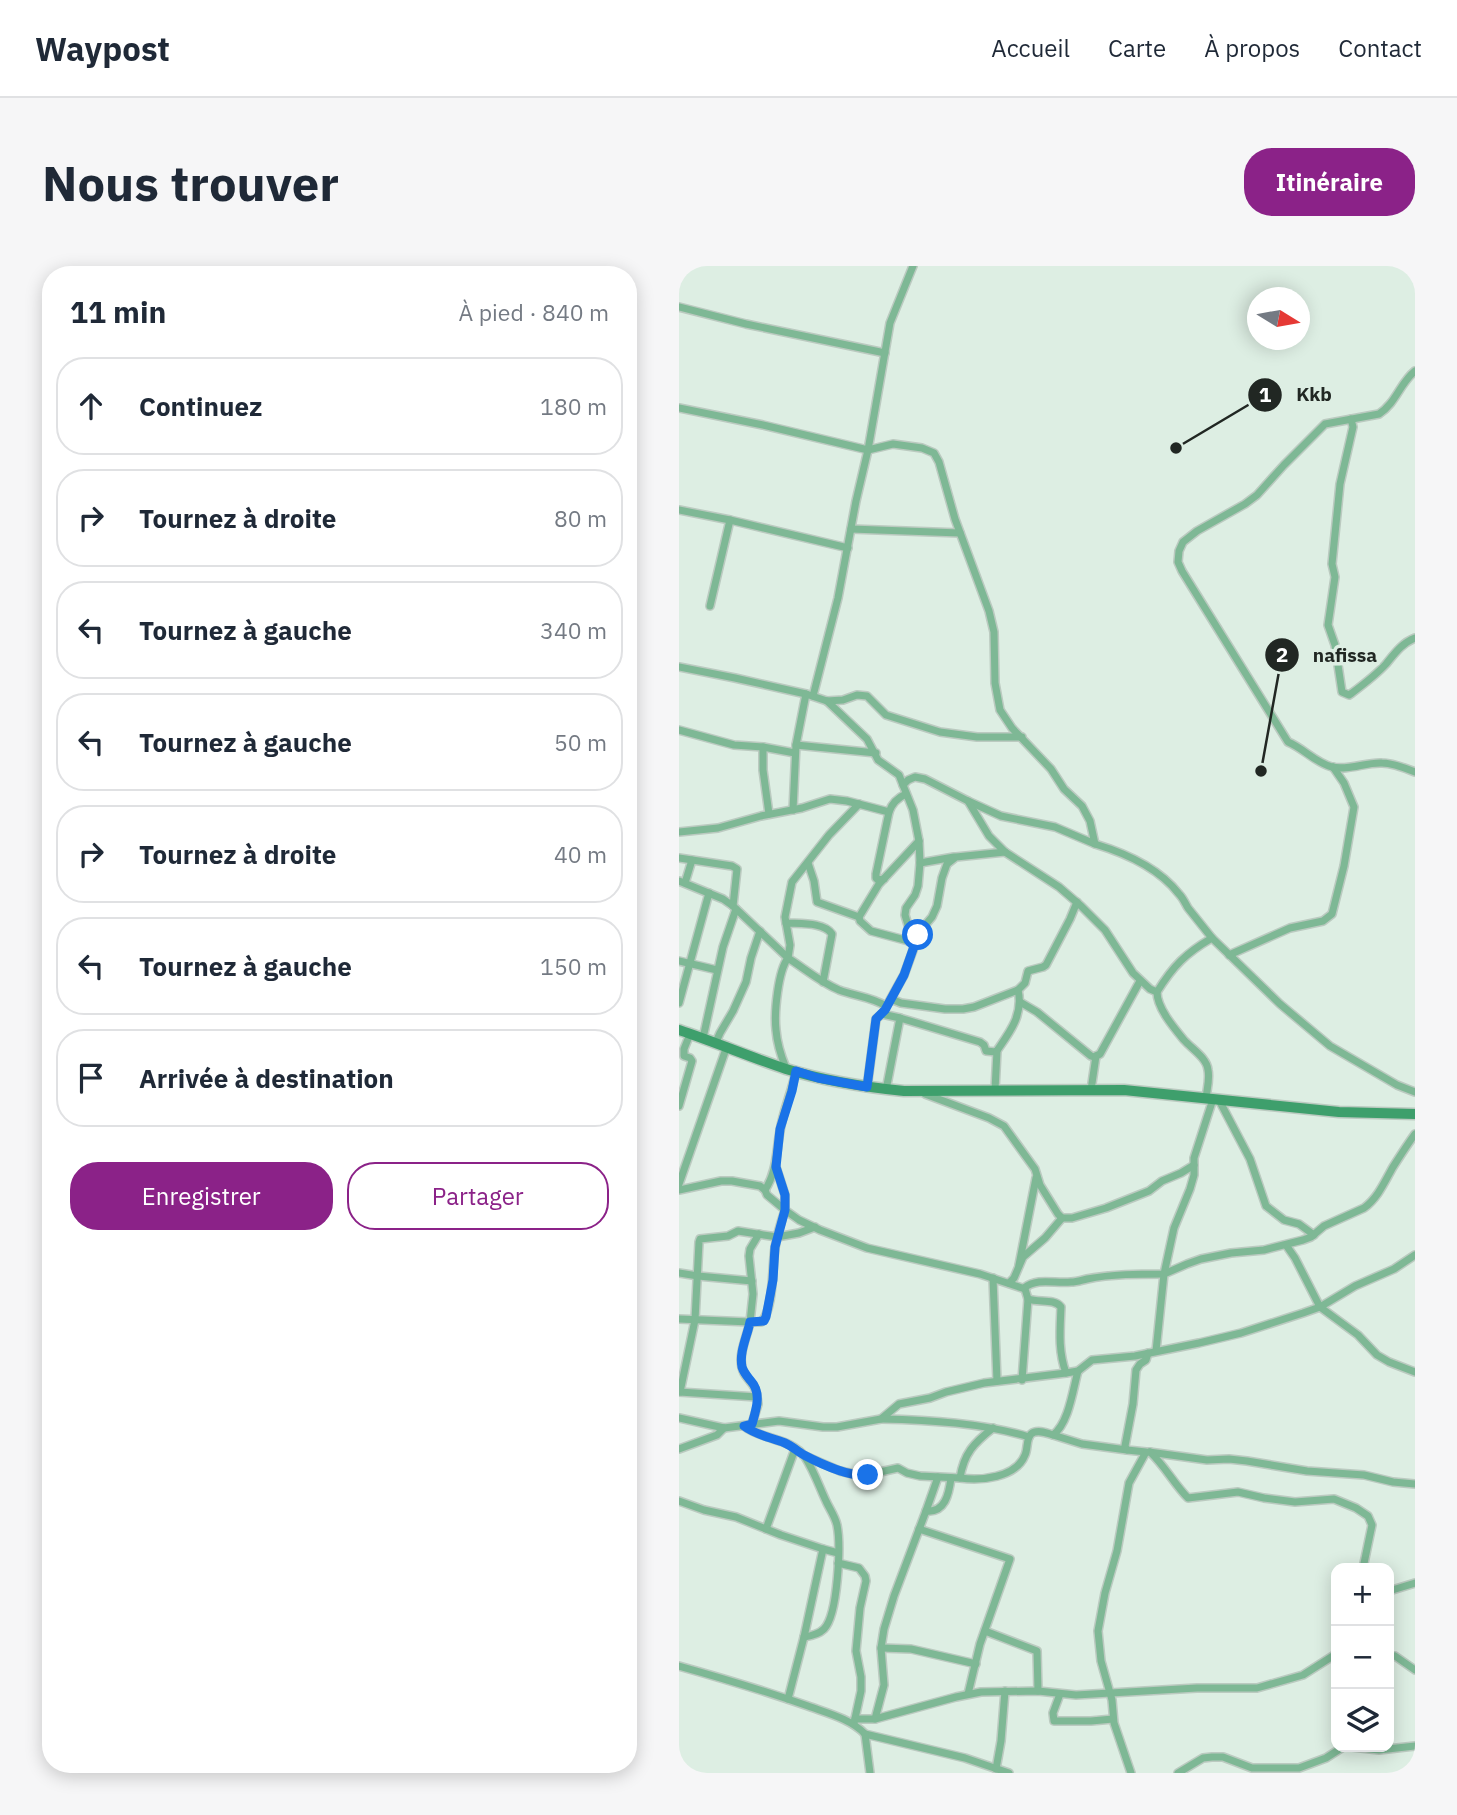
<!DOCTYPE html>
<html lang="fr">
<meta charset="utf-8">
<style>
:root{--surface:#fff;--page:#f6f6f7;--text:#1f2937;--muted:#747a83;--line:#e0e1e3;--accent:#8b2288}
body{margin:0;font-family:"IBM Plex Sans",sans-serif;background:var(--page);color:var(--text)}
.controls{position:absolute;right:21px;bottom:21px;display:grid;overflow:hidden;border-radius:14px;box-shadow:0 4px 18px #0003}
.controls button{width:63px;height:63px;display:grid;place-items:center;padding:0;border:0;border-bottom:2px solid var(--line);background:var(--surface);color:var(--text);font:35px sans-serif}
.compass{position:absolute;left:568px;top:21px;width:63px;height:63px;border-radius:50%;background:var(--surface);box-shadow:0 4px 18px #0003;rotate:101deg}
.stop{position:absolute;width:21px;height:21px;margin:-16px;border:5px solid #1a73e8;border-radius:50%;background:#fff}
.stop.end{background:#1a73e8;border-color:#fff;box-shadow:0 2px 7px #0008}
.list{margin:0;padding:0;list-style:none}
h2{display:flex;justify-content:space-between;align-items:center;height:91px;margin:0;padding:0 28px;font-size:30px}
h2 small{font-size:23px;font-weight:400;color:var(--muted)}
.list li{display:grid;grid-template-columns:46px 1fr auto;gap:21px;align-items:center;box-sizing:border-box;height:98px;margin:0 14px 14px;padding:0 14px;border:2px solid var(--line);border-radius:28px}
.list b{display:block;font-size:26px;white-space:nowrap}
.list em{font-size:23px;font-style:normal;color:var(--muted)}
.actions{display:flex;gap:14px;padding:21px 28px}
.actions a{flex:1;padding:16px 0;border:2px solid var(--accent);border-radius:28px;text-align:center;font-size:24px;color:var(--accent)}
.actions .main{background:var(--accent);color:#fff}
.icon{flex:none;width:38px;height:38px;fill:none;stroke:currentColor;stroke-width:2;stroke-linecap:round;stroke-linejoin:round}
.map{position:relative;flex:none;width:736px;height:1507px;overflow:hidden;border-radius:28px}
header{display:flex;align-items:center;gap:42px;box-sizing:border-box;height:98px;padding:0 35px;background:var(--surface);border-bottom:2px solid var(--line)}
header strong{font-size:33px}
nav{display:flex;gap:38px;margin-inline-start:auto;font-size:24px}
.intro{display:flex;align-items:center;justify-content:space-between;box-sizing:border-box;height:168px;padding:0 42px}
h1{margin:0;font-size:49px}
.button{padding:18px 32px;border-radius:28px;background:var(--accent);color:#fff;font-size:24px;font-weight:700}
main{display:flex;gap:42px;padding:0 42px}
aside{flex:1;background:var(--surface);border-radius:28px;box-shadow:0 4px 18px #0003}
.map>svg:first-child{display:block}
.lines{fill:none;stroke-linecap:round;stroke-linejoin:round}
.street-casing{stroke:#bbcac0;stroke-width:10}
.secondary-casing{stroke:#bbcac0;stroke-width:13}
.street{stroke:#7eb895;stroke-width:7}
.secondary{stroke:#3e9f6c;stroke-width:10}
.route{stroke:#1a73e8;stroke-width:9}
.leader{fill:none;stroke:#212723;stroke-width:2.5}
.callout-dot{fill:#212723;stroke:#ddeee3;stroke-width:2.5}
.mark-label{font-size:21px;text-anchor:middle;font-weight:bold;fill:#fff}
.callout-label{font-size:19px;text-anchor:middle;font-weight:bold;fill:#212723;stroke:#ddeee3;stroke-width:7;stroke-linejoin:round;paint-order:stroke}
</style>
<header>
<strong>Waypost</strong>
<nav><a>Accueil</a><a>Carte</a><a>À propos</a><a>Contact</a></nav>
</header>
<div class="intro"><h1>Nous trouver</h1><a class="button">Itinéraire</a></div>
<main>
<aside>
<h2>11 min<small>À pied · 840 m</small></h2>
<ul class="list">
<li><svg class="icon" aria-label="ahead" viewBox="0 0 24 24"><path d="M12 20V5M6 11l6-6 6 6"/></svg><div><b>Continuez</b></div><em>180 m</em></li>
<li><svg class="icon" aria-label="right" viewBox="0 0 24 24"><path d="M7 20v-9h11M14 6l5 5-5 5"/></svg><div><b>Tournez à droite</b></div><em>80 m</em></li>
<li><svg class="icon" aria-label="left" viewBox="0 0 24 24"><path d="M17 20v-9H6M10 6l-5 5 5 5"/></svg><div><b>Tournez à gauche</b></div><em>340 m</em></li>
<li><svg class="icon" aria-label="left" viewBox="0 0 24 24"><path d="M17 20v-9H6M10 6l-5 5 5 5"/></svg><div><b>Tournez à gauche</b></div><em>50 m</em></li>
<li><svg class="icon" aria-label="right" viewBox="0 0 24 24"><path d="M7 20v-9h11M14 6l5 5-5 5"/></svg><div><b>Tournez à droite</b></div><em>40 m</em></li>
<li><svg class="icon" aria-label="left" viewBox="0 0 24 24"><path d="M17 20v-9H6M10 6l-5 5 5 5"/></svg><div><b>Tournez à gauche</b></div><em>150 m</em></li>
<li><svg class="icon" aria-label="arrive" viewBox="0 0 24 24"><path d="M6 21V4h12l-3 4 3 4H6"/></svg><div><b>Arrivée à destination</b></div></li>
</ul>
<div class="actions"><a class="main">Enregistrer</a><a>Partager</a></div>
</aside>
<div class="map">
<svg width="736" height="1507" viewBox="0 0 736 1507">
<rect width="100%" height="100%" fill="#ddeee3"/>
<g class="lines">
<defs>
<g id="street">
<polyline points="0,41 67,58 206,87"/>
<path d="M736 105C721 117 717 137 700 148L646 158 605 199 578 229 566 238 518 265 504 276 500 285 499 296 503 305 609 476C624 482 637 497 653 501 669 505 687 496 703 497 714 497 726 502 736 506"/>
<polyline points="0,142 84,159 189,184 214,178 243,182 255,187 260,196 276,253 310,345 315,366 316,417 321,444 333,462 372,503 385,523 403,540 411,555 416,578 376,561 322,550 289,535"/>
<path d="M672 153 674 161 661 218 653 298 656 311 649 359 656 379 663 426 670 429 673 427C685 418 697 409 707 398 716 387 723 377 736 372"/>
<polyline points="0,244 51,254 169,282"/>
<polyline points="172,263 281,267"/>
<polyline points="31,340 51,254"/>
<polyline points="0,401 56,412 127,428 148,435 164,434 178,429 188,430 207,449 261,466 298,471 343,471"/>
<polyline points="134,430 159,332 177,235 189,184 211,57 234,0"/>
<polyline points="148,435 188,473 199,494 220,509 234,544 240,575 241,597 239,620 236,629 227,642 226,649 234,676"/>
<polyline points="0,464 55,479 84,481 116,487"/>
<polyline points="117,479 197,487"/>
<polyline points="84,481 84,504 90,548"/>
<path d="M224 519 229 514 236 511 246 513 289 535 310 570 326 586 380 621 402 640 426 664 454 707 471 723 478 726C494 700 507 687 533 672L601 738 651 780 718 819 736 826"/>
<path d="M180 538 150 569 113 616 106 651 111 679 109 692C126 703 141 716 160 724 176 730 193 731 207 740L205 746 197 753 188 822"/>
<polyline points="114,544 117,479 127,428"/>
<polyline points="0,566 39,562 82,550 123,542 151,533 168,535 210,546"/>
<path d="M416 578C446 587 480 602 500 628 504 632 506 637 509 642 517 652 525 662 533 672"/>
<polyline points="0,592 53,600 58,603 54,640"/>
<polyline points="129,597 135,615 138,636 180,651"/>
<polyline points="241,597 275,591"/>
<path d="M205 613 199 614 197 612V608L210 546C213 537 218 532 227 528"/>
<path d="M0 615 44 633 54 640 109 692C99 705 95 747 97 764 98 777 102 790 107 802"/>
<polyline points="6,617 13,594"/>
<path d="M107 657C121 658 145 656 153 668L144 716"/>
<polyline points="237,677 192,665 181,655 180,651 200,618 240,575"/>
<polyline points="550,689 611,662 644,655 653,648 665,600 675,541 665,517 654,501"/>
<polyline points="0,695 38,704"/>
<path d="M478 726C478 742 495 762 505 774 513 783 528 792 529 804 531 813 528 823 527 832"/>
<polyline points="212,733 222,737 266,743 284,743 295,741 339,724 346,717 349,705 364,701 367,699 391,653 398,636"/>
<polyline points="210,736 225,709 241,665 253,651 258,640 263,612 268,598 277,591 326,586"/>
<polyline points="341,736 358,746 412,790 415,791 421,788 461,715"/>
<polyline points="0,737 30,627"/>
<polyline points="203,748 221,752 207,824"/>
<path d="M221 752 301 776 305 779 307 785 317 786C330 767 345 749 339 724"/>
<polyline points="24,772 44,681 57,643"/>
<polyline points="37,776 41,767 54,745 67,716 72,692 81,665"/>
<polyline points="316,824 318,785"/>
<polyline points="412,824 417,790"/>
<polyline points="246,828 310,852 325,860 356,903 361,919 379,948 383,952 393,952 427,942 470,925 483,915 502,907 515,899"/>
<polyline points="540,834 571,893 587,940 605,954 620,958 635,969"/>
<polyline points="0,840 13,795 11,792 5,790 5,783 11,768"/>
<polyline points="97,901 106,929 106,944 120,954 141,964 188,982 301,1008 346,1023 349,1033 343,1114"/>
<polyline points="0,918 48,780"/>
<path d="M0 924 42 915H53L64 917 81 920 86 924 88 929 106 944C102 956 98 969 96 982 93 999 95 1045 82 1056H71C68 1072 57 1091 65 1107 70 1116 77 1119 78 1131"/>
<path d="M86 924C98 905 97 887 101 865 104 845 113 825 117 805"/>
<polyline points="607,979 616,992 641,1041 679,1069 698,1089 710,1096 736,1106"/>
<polyline points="340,999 357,912"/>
<polyline points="0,1007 19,1010 73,1015"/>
<polyline points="314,1012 318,1115"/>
<polyline points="330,1017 335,1012 344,991 366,972 383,952"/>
<path d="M345 1022C359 1011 376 1018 392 1016 398 1016 403 1014 408 1013 433 1008 460 1008 485 1008L495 962 511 923 515 909V892L534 833"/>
<path d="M349 1033C360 1037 375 1032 382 1041 381 1064 379 1085 387 1107"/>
<polyline points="0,1053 71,1056 74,1028 70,990 71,983 80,968"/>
<path d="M477 1085 485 1008 508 998 522 993 552 987 585 984 624 974 632 971 645 960 685 942C699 932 706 915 714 901 721 890 728 879 736 868"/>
<polyline points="0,1126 78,1131 79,1138 73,1158"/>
<polyline points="1,1126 16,1054 20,976 21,973 49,970 59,965 98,971 120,967 136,961"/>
<polyline points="0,1152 45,1162 100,1155 144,1161 158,1161 202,1153 220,1138 251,1132 267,1126 305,1117 387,1107 399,1105 413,1094 456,1090 520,1077 562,1067 624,1047 641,1041 676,1020 715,1003 736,989"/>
<path d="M202 1153C251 1154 303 1157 350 1171"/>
<path d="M65 1160C83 1174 112 1172 126 1191 135 1205 140 1220 147 1235 150 1242 156 1250 158 1259 162 1279 159 1349 145 1363 140 1368 132 1370 125 1371"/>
<polyline points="374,1169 403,1178 448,1184"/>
<polyline points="0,1183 38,1169 45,1162"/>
<polyline points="470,1186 528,1194 550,1193 568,1195 628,1205 685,1209 714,1216 736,1218"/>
<path d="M471 1186C486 1200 495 1218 509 1232L559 1226 585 1232 616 1236 655 1233 677 1242 689 1250 693 1259 684 1302"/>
<path d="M124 1189 161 1205 183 1210 219 1202 228 1207 241 1210 281 1212C285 1187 295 1177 314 1162"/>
<path d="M281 1212C301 1215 337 1212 346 1189 349 1183 347 1173 352 1168 358 1163 368 1167 374 1169 390 1157 394 1123 399 1105"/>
<polyline points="0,1235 25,1244 57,1251 102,1269 144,1283"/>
<polyline points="247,1245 259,1211"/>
<polyline points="87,1263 116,1183"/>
<polyline points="240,1263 331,1293 301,1378 289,1428"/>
<polyline points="159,1297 180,1302 186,1310 187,1315 181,1342 177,1385 182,1411 182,1425 175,1457"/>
<polyline points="710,1325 736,1317"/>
<polyline points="306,1365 358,1385 359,1425"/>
<polyline points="202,1382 232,1383 297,1398"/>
<polyline points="716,1390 736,1404"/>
<path d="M0 1400C43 1412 86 1425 129 1440 148 1447 172 1453 186 1468L286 1492 330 1507"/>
<polyline points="381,1428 374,1447 375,1455 412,1455 434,1453"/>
<polyline points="109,1433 125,1371 144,1283 159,1287"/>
<path d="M176 1453H196L205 1419 202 1382 205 1363 215 1330 247 1245C266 1247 270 1228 272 1212"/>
<polyline points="196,1453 277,1431 302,1426 359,1425 397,1429 518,1422 578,1422 624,1409 657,1388"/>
<polyline points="186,1468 191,1507"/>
<polyline points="673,1481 700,1484 736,1480"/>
<polyline points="317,1503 322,1475 326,1425"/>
<polyline points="452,1507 435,1457 433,1434 422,1395 419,1365 426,1327 438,1285 450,1217 467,1186 448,1184 446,1180 454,1138 457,1104 461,1098 467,1094 469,1087"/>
<polyline points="499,1507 524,1492 533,1491 544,1491 573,1502 620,1502 647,1492 664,1481"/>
</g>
<path id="secondary" d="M0 764C36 776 71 791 107 803 146 815 185 821 225 825L445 824 660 846 736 848"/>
</defs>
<use href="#street" class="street-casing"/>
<use href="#secondary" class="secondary-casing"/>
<use href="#street" class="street"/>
<use href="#secondary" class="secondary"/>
</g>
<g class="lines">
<path class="route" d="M189 1209C171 1211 142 1198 125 1189 119 1186 113 1180 106 1177 92 1171 78 1170 65 1160L73 1158C77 1144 83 1127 72 1115 68 1110 65 1107 63 1101 60 1086 68 1071 71 1056L85 1055 87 1051 94 1014 96 981 106 944V929L97 901 101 863 113 825 117 805 139 812 188 821 197 753 206 744 225 709 239 669"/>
</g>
<path class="leader" d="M497 182L586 129M582 505L603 389"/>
<g class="callout-dot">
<circle cx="497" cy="182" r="7"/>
<circle cx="582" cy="505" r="7"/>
<circle cx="586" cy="129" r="18"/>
<circle cx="603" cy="389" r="18"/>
</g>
<g class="mark-label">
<text x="586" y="136">1</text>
<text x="603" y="396">2</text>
</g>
<g class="callout-label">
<text x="635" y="135">Kkb</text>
<text x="666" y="396">nafissa</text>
</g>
</svg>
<div class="controls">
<button>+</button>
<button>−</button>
<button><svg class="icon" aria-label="layers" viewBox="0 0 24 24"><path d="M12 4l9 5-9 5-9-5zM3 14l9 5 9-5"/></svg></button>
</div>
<svg class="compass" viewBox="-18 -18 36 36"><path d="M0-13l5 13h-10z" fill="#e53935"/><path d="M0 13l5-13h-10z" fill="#747a83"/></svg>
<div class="stop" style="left:239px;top:669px"></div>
<div class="stop end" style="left:189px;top:1209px"></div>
</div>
</main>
